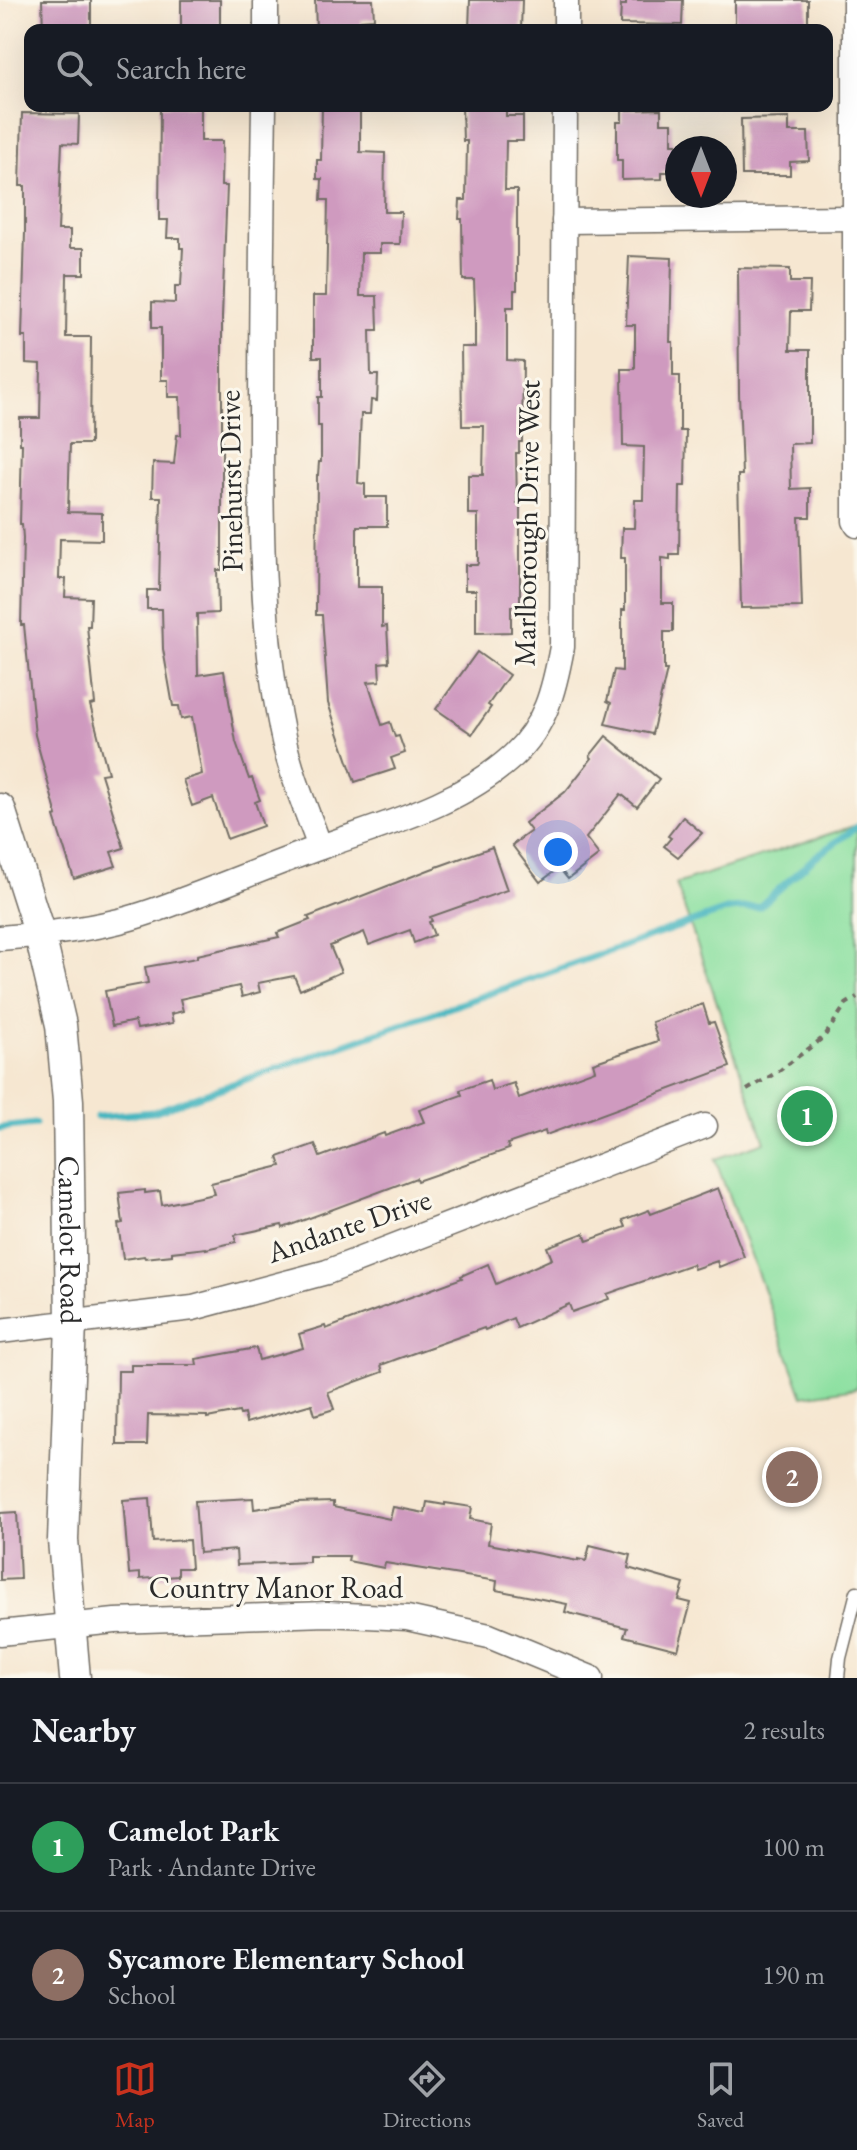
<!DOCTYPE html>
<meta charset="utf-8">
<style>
:root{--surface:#171b24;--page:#20242c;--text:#f1f3f6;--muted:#9ea1a6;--line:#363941;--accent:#c8321e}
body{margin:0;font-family:"EB Garamond",serif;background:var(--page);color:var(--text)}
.compass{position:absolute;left:665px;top:136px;width:72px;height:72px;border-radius:50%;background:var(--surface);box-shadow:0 8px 32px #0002;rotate:180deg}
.you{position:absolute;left:558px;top:852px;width:28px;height:28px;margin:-20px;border:6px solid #fff;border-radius:50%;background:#1a73e8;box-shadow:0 0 0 12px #1a73e833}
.badge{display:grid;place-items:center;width:52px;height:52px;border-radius:50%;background:var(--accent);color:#fff;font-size:26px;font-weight:700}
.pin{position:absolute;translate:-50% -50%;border:4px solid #fff;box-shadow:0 2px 8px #0006}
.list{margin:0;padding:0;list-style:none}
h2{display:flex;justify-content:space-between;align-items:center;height:104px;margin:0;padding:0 32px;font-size:34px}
h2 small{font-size:26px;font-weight:400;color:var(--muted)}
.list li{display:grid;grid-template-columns:52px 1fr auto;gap:24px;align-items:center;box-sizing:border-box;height:128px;padding:0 32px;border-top:2px solid var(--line)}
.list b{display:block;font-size:30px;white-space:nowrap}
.list p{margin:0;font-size:26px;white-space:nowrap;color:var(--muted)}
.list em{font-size:26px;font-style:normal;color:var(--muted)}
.icon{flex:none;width:44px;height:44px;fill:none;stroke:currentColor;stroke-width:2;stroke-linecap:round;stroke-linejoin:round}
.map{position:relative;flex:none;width:857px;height:1678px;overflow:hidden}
.search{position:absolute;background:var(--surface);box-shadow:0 8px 32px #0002;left:24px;right:24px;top:24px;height:88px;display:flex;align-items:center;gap:20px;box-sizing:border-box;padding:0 28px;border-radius:16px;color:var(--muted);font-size:30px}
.sheet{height:360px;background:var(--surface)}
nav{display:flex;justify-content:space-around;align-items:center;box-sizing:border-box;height:112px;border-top:2px solid var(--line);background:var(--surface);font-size:22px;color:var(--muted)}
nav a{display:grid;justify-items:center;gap:4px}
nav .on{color:var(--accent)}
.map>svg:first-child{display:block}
.green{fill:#8de0a1;stroke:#5c8666;stroke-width:2}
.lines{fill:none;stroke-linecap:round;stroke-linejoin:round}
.stream{stroke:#47b6c0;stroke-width:7}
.building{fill:#cf9abf}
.service-casing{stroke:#726d65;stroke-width:15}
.minor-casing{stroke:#726d65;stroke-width:27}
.tertiary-casing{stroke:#726d65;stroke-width:33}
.path{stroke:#726d65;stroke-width:4;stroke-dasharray:6 6;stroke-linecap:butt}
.service{stroke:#fff;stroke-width:12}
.minor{stroke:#fff;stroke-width:24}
.tertiary{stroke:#fff;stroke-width:30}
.labels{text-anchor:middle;stroke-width:6;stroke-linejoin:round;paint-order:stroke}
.street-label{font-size:30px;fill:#2b2b2b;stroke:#fbf7ec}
</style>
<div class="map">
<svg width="857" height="1678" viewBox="0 0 857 1678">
<rect width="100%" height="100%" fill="#fbf7ec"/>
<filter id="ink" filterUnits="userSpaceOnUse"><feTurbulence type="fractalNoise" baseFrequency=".0125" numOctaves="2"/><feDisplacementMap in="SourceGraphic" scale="16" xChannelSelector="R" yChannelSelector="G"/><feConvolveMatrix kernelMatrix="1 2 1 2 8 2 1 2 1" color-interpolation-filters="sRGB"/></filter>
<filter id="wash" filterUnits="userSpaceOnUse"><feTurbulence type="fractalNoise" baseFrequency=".006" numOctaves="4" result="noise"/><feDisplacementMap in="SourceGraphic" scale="32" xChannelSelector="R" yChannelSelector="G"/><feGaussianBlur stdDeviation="1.8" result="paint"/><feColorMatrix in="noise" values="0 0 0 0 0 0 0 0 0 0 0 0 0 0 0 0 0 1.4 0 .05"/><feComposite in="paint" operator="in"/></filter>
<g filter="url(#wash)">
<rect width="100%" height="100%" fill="#f6e7d1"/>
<polygon class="green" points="857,825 857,1388 803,1396 715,1159 765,1142 676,884"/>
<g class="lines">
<g class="stream">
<polyline points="97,1117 153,1112 729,909 759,907 815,857 857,827"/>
<polyline points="0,1128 35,1124"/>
</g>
</g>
<g id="blocks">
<g class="building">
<polygon points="42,0 91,0 91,30 43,30"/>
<rect x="181" y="0" width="39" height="30"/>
<polygon points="315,0 373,0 374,19 361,20 362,30 316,30"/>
<polygon points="470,0 522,0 521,30 469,30"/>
<polygon points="626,0 683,0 682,25 620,24 621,5 626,5"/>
<polygon points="735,0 808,0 808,27 790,27 790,30 735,30"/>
<polygon points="160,106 201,106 201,141 222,141 221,186 227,186 222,317 222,570 217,570 218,613 197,614 198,675 224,671 236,742 249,779 252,778 260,800 255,802 263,826 227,839 213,798 192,806 183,780 202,774 192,717 181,719 179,706 173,706 163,649 162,609 147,609 147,590 159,590 161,497 152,497 153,463 174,464 177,435 181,435 180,397 168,397 168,380 161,380 161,328 152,328 152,302 175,303 175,286 181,286 183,248 180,248 180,238 167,238 168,220 159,220"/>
<polygon points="322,106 360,106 360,152 385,153 384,212 401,212 400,244 380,244 380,253 361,253 360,296 377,296 378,330 370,330 371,375 378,375 377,401 371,400 370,414 361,414 358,483 365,484 365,497 387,497 387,526 357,526 357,587 382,587 382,627 387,626 389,662 379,663 380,681 368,682 382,725 390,722 395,737 399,736 405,753 391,758 395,769 355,782 328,703 322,615 316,615 317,475 318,475 319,462 321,462 321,426 318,426 318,397 322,397 322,357 313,357 313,296 326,296 328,200 321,200 322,179 317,179 317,160 321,160"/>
<polygon points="462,106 506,106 506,116 523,116 523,141 506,141 505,190 517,190 517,290 514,290 514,307 507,307 507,360 523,361 522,442 519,442 519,453 516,453 517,503 520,503 520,606 511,606 511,632 476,633 476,590 465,590 465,565 477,565 478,563 478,514 468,514 468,475 483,475 484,426 462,426 461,347 475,347 475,307 474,280 463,280 462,219 459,219 460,200 466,200 467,141 463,141"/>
<polygon points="661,109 661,123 672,123 672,144 677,144 677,172 662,172 662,179 622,180 622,160 617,160 617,122 622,122 622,110"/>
<polygon points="22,113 79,114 78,144 62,143 58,230 70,230 70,248 84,248 84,274 67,274 66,337 91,337 90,444 70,444 68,512 102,513 102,540 60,539 59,579 66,579 65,597 91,598 90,626 87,626 95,704 90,705 108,773 101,774 124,848 111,852 116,866 74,879 54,817 57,816 35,735 24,625 21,625 23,538 22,524 20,524 22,444 20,444 20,418 40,418 41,364 26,363 26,337 22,337 25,232 25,186 20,186"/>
<polygon points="789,118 789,132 808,132 809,161 790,162 790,175 742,175 741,119"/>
<polygon points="629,256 672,258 670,342 673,342 673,376 680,376 680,431 686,431 685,486 680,486 679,555 670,555 670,559 662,558 662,603 673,603 673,632 664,632 664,670 667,670 652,734 605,724 611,703 607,701 614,670 622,671 622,610 625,610 625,558 621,558 622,528 634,528 635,500 643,500 644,447 623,446 622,369 635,369 635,325 626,325"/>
<polygon points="738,268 790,269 790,282 810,282 809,311 791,311 790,350 810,350 810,443 790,444 791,489 810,488 810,517 799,517 802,607 741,608 738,475 742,475 739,393"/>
<polygon points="477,652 509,675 488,705 491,707 472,734 436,709"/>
<polygon points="606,736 659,779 637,807 621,794 586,838 599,855 568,879 559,868 540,882 512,845 531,831 525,823 565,792 592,758 590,756"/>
<polygon points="683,817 702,833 678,857 664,846 671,838 668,836"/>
<polygon points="492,847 507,890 430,917 432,921 429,922 434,935 414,943 410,930 369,945 364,932 330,946 341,972 300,990 294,976 258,983 260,992 242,997 239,986 180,999 183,1011 171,1014 173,1023 137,1029 135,1021 112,1026 105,991 148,983 145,967 197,958 197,955 279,937 277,933 310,920 308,917 431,869"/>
<polygon points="703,1004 709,1023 714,1022 730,1067 546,1135 545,1131 507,1144 509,1149 417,1181 416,1178 283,1228 282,1225 235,1235 236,1242 206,1249 206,1248 172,1252 172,1255 145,1258 144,1256 123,1259 118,1224 123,1223 119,1193 145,1190 145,1193 160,1191 162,1205 214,1194 211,1183 281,1166 278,1157 315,1144 320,1157 384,1133 385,1136 424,1122 419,1110 462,1095 460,1090 489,1080 492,1090 514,1083 519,1098 595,1070 593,1063 658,1041 652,1022"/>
<polygon points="718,1188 744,1257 719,1267 717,1261 694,1269 692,1264 607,1294 609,1299 572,1312 569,1304 517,1328 513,1318 485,1330 484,1328 397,1359 381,1365 383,1372 328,1392 334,1409 315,1415 312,1404 246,1423 244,1414 240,1415 239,1412 207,1418 207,1416 148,1415 147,1445 117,1445 118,1371 131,1371 131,1365 197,1365 196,1359 256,1348 259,1360 303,1348 299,1334 325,1326 326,1329 424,1292 462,1278 461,1276 488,1264 496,1284 552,1259 547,1247 584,1233 587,1241 626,1227 623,1220 649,1210 651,1214"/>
<polygon points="150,1498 153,1542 189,1540 191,1568 178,1568 178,1576 140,1579 140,1573 129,1574 123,1500"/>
<polygon points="253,1498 254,1509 296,1503 333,1502 333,1507 390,1519 393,1507 425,1513 427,1502 445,1505 445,1503 472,1507 470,1519 491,1523 488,1544 578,1561 578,1559 586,1561 590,1545 631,1555 628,1568 684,1584 679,1600 691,1603 678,1650 624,1636 627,1628 565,1612 567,1604 496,1590 497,1581 385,1563 384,1568 348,1561 349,1556 309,1556 309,1562 237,1565 236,1550 199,1553 195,1501"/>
<polygon points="17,1512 20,1579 0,1580 0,1513"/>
</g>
</g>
</g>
<g filter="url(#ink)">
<use href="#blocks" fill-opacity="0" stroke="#726d65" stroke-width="2"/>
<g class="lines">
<defs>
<polyline id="service" points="838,1678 840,1658 857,1592"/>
<g id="minor">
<polyline points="855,0 855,521 857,525"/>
<polyline points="266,30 266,0"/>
<polyline points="566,30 566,0"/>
<path d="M264 106C262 212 261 317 261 423 261 526 261 630 282 732 290 772 306 809 320 847"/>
<polyline points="564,221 855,218"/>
<path d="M0 938C38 935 77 931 115 922 143 916 169 905 196 895 238 879 279 862 321 847 388 823 459 805 513 756 546 725 554 690 562 647L565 106"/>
<polyline points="0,1331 193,1308 327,1272 705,1126"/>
<polyline points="0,1633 115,1621 327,1614 407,1618 489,1636 591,1678"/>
</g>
<g id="tertiary">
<path id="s1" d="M0 809 40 935 61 1025 68 1101 71 1323 63 1540 75 1678"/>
</g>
</defs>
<use href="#service" class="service-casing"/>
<use href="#minor" class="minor-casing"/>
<use href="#tertiary" class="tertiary-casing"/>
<polyline class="path" points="747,1090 779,1071 824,1037 846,1004 857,997"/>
<use href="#service" class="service"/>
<use href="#minor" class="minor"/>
<use href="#tertiary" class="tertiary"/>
</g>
</g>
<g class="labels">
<g class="street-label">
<text transform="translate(231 481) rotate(-91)" y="10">Pinehurst Drive</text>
<text transform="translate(527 523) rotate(-89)" y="10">Marlborough Drive West</text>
<text transform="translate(349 1226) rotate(-19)" y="10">Andante Drive</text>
<text dy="10" stroke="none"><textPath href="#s1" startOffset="440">Camelot Road</textPath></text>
<text x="276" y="1598">Country Manor Road</text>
</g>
</g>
</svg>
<svg class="compass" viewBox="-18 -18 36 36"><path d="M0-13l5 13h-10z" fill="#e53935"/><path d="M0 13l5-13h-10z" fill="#9ea1a6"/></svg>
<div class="you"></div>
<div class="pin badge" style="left:807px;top:1116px;background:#2e9e5b">1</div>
<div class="pin badge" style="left:792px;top:1477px;background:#8d6e63">2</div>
<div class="search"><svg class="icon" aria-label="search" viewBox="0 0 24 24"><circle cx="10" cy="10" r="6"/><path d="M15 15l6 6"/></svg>Search here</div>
</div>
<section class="sheet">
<h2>Nearby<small>2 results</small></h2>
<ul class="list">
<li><span class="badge" style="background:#2e9e5b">1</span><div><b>Camelot Park</b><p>Park · Andante Drive</p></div><em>100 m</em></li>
<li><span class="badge" style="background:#8d6e63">2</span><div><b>Sycamore Elementary School</b><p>School</p></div><em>190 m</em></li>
</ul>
</section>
<nav>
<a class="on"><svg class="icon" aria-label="map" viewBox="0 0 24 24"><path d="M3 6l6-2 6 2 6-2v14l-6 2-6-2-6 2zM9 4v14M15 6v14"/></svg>Map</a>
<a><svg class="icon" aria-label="directions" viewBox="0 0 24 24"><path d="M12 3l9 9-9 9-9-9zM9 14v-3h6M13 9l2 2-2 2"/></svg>Directions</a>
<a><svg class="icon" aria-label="saved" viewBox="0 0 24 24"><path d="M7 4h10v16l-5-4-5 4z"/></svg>Saved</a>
</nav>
